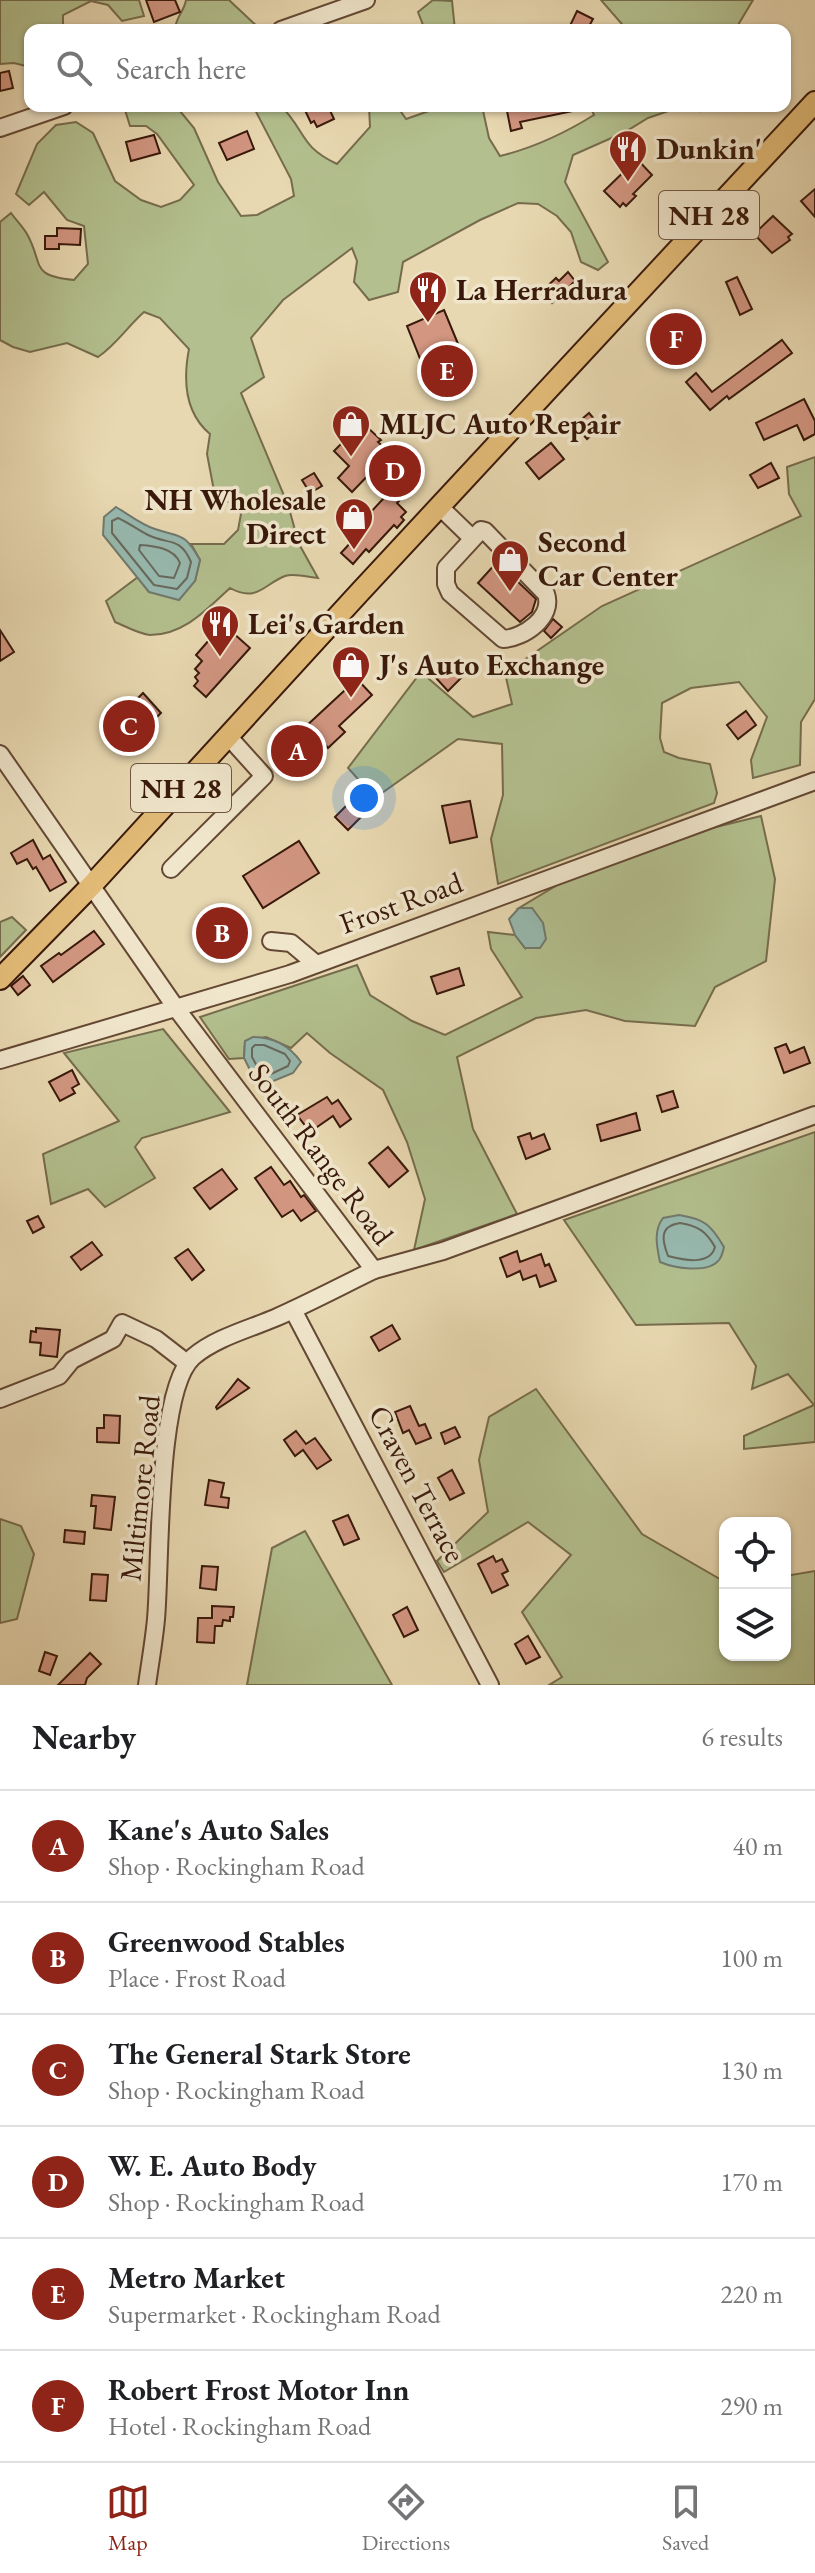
<!DOCTYPE html>
<meta charset="utf-8">
<style>
:root{--surface:#fff;--page:#f2f2f2;--text:#202124;--muted:#757577;--line:#e0e0e0;--accent:#8f2418}
body{margin:0;font-family:"EB Garamond",serif;background:var(--page);color:var(--text)}
.controls{position:absolute;right:24px;bottom:24px;display:grid;overflow:hidden;border-radius:16px;box-shadow:0 2px 6px #0004}
.controls button{width:72px;height:72px;display:grid;place-items:center;padding:0;border:0;border-bottom:2px solid var(--line);background:var(--surface);color:var(--text);font:40px sans-serif}
.you{position:absolute;left:364px;top:798px;width:28px;height:28px;margin:-20px;border:6px solid #fff;border-radius:50%;background:#1a73e8;box-shadow:0 0 0 12px #1a73e833}
.badge{display:grid;place-items:center;width:52px;height:52px;border-radius:50%;background:var(--accent);color:#fff;font-size:26px;font-weight:700}
.pin{position:absolute;translate:-50% -50%;border:4px solid #fff;box-shadow:0 2px 8px #0006}
.list{margin:0;padding:0;list-style:none}
h2{display:flex;justify-content:space-between;align-items:center;height:104px;margin:0;padding:0 32px;font-size:34px}
h2 small{font-size:26px;font-weight:400;color:var(--muted)}
.list li{display:grid;grid-template-columns:52px 1fr auto;gap:24px;align-items:center;box-sizing:border-box;height:112px;padding:0 32px;border-top:2px solid var(--line)}
.list b{display:block;font-size:30px;white-space:nowrap}
.list p{margin:0;font-size:26px;white-space:nowrap;color:var(--muted)}
.list em{font-size:26px;font-style:normal;color:var(--muted)}
.icon{flex:none;width:44px;height:44px;fill:none;stroke:currentColor;stroke-width:2;stroke-linecap:round;stroke-linejoin:round}
.map{position:relative;flex:none;width:815px;height:1685px;overflow:hidden}
.search{position:absolute;background:var(--surface);box-shadow:0 2px 6px #0004;left:24px;right:24px;top:24px;height:88px;display:flex;align-items:center;gap:20px;box-sizing:border-box;padding:0 28px;border-radius:16px;color:var(--muted);font-size:30px}
.sheet{height:776px;background:var(--surface)}
nav{display:flex;justify-content:space-around;align-items:center;box-sizing:border-box;height:112px;border-top:2px solid var(--line);background:var(--surface);font-size:22px;color:var(--muted)}
nav a{display:grid;justify-items:center;gap:4px}
nav .on{color:var(--accent)}
.map>svg:first-child{display:block}
.green{fill:#b3bf8e;stroke:#766c4c;stroke-width:2}
.water{fill:#97b9af;stroke:#71796d;stroke-width:2}
.lines{fill:none;stroke-linecap:round;stroke-linejoin:round}
.shore{stroke:#68685c;stroke-width:2}
.building{fill:#d29681;stroke:#38180a;stroke-width:2}
.minor-casing{stroke:#644834;stroke-width:20}
.major-casing{stroke:#38180a;stroke-width:24}
.minor{stroke:#f0e6cc;stroke-width:16}
.major{stroke:#e4bc78;stroke-width:20}
.labels{text-anchor:middle;stroke-width:7;stroke-linejoin:round;paint-order:stroke}
.shield{fill:#f0e6cc;stroke:#6f5644;stroke-width:2}
.shield-label{font-size:28px;font-weight:bold;fill:#38180a}
.poi-label{font-size:30px;font-weight:bold;fill:#38180a;stroke:#f0e6cc;text-anchor:start}
.street-label{font-size:30px;fill:#38180a;stroke:#f0e6cc}
</style>
<div class="map">
<svg width="815" height="1685" viewBox="0 0 815 1685">
<rect width="100%" height="100%" fill="#e8d8b1"/>
<filter id="stains"><feTurbulence type="fractalNoise" baseFrequency=".0025" numOctaves="4"/><feColorMatrix values="0 0 0 0 .2 0 0 0 0 .09 0 0 0 0 .02 0 0 0 .5 -.17"/></filter>
<radialGradient id="worn" r=".72"><stop offset=".6" stop-color="#630" stop-opacity="0"/><stop offset="1" stop-color="#630" stop-opacity=".3"/></radialGradient>
<g class="green">
<polygon points="0,0 139,0 144,16 122,21 108,5 91,1 63,15 63,30 30,30 30,67 14,63 0,64"/>
<path d="M186 0H229L260 29 175 30C175 18 184 12 186 0Z"/>
<polygon points="433,0 452,1 455,30 425,30 418,12"/>
<polygon points="601,0 753,0 735,30 627,30"/>
<path d="M132 106H171L180 111 194 128 218 182 241 216 257 215 294 196 291 179 253 106H281C306 131 299 146 337 164L370 127 369 106H397L406 119 443 106H482L489 138 500 156C533 148 565 133 594 115L590 106H700V111L677 108 648 118 625 132 573 155 565 182 608 262 598 270 581 262 571 232 557 216 538 204 518 203 480 220 403 262 398 292 369 300 354 282 357 261 352 248 283 300 251 338 264 377 241 393 288 505 299 544 318 578C308 577 294 573 285 576 264 584 257 603 230 588 207 609 184 635 150 635 139 634 125 626 115 622L106 601 138 577 149 592 195 581 200 560 191 544H224L238 530 241 514 233 504 215 496 207 454 210 434C185 413 183 380 189 349L160 318 144 312C128 326 116 345 98 357L67 343 30 352 13 347 0 340V222L11 213C16 220 23 227 27 234 44 264 29 276 74 280L88 264 84 226 67 220 44 192 29 205 16 194 37 144 56 125 76 122 93 133 115 181 141 200 161 207 180 200 194 185 157 134 146 126H130L125 110Z"/>
<polygon points="815,457 815,699 801,722 800,765 753,778 751,760 767,717 739,682 691,688 662,703 660,738 664,752 679,758 710,764 717,793 714,803 498,884 491,839 503,795 502,744 458,739 375,798 348,768 421,672 473,717 512,704 505,673 602,606 801,516 789,494 787,467"/>
<polygon points="761,816 775,879 766,961 715,987 695,1026 625,1021 586,1010 536,1018 457,1057 473,1129 517,1214 414,1250 425,1199 407,1142 383,1090 330,1053 307,1033 291,1048 266,1037 245,1041 244,1058 229,1059 200,1017 357,965 370,995 412,1021 445,1035 522,997 491,949 488,932 515,935 525,948 532,908 519,908 569,878 712,828"/>
<polygon points="12,917 26,930 0,957 0,922"/>
<polygon points="163,1029 230,1112 142,1138 135,1147 155,1178 105,1207 88,1189 51,1204 43,1154 119,1121 64,1053"/>
<polygon points="815,1132 815,1442 744,1449 744,1436 814,1405 788,1374 752,1389 756,1366 729,1323 636,1325 564,1220"/>
<polygon points="536,1389 642,1534 725,1582 725,1655 785,1655 785,1576 815,1571 815,1685 549,1685 562,1677 522,1612 571,1555 528,1522 444,1572 437,1561 488,1512 479,1460 489,1417"/>
<polygon points="0,1519 21,1526 34,1554 17,1619 0,1623"/>
<polygon points="305,1531 392,1685 247,1685 272,1548"/>
</g>
<g class="water">
<path d="M116 507C128 514 142 525 155 529 182 538 184 532 200 560L195 581 179 600 149 592 103 535 104 517Z"/>
<polygon points="519,908 532,908 543,923 546,939 540,948 525,948 515,935 509,919"/>
<path d="M253 1037C273 1037 289 1045 301 1062L293 1073 271 1082 253 1076 244 1058 245 1041Z"/>
<path d="M679 1215C705 1219 711 1225 724 1247 723 1252 722 1256 719 1260 708 1274 674 1268 660 1262 657 1247 653 1231 663 1218Z"/>
</g>
<g class="lines">
<g class="shore">
<path d="M118 518C129 523 138 530 148 535 168 545 180 536 191 562L187 578 177 589 154 585 112 533V521Z"/>
<path d="M140 545C155 546 174 548 180 563L174 578 159 576 139 550Z"/>
<polygon points="264,1045 285,1054 290,1061 288,1066 271,1074 259,1070 252,1057 252,1048 255,1045"/>
<path d="M680 1223C698 1226 706 1231 715 1247 710 1266 683 1260 668 1256 662 1240 659 1226 680 1223Z"/>
</g>
</g>
<g class="building">
<polygon points="146,0 175,0 180,12 154,22"/>
<polygon points="577,11 593,19 587,30 568,30"/>
<polygon points="9,71 13,88 0,91 0,73"/>
<polygon points="303,106 328,106 334,119 317,127 314,121 311,123"/>
<polygon points="506,106 573,106 573,111 520,122 522,128 511,131"/>
<polygon points="247,131 254,149 227,160 219,143"/>
<polygon points="154,135 160,153 131,161 126,142"/>
<polygon points="637,159 652,175 633,194 636,196 626,206 623,203 620,207 604,191"/>
<polygon points="815,189 815,217 801,201"/>
<polygon points="773,216 792,234 788,237 790,240 772,253 754,234"/>
<polygon points="57,228 81,229 80,245 59,244 59,249 45,249 45,236 57,236"/>
<polygon points="568,272 575,281 552,303 541,292 556,278 559,281"/>
<polygon points="737,277 752,309 740,315 726,282"/>
<polygon points="444,310 473,380 435,396 407,326"/>
<polygon points="676,327 700,351 690,362 680,352 667,365 653,350"/>
<polygon points="782,340 792,353 729,399 727,396 710,410 686,382 696,373 712,392"/>
<polygon points="804,399 815,421 815,434 804,440 797,425 764,440 756,423"/>
<polygon points="589,413 601,427 587,439 575,425"/>
<polygon points="366,426 381,440 378,442 418,481 397,503 406,512 401,517 404,520 397,528 394,525 369,552 366,549 353,564 341,553 366,526 358,519 366,511 369,514 397,484 378,465 352,492 338,478 349,466 334,451 344,441 348,445"/>
<polygon points="551,443 564,459 539,479 526,463"/>
<polygon points="771,463 779,478 758,488 750,475"/>
<polygon points="314,473 322,486 310,493 302,480"/>
<polygon points="497,562 536,599 532,612 520,622 478,583"/>
<polygon points="553,619 562,627 551,638 544,631"/>
<polygon points="223,624 250,648 206,697 194,686 198,681 195,677 199,673 195,669 202,661 196,655"/>
<polygon points="0,630 14,652 0,661"/>
<polygon points="452,662 464,675 448,691 436,678"/>
<polygon points="357,679 372,695 339,726 345,732 328,748 323,742 293,770 277,753"/>
<polygon points="143,693 161,713 121,752 103,733 126,712 122,708 131,699 134,702"/>
<polygon points="746,711 756,725 738,739 727,725"/>
<polygon points="355,797 368,810 348,830 335,817"/>
<polygon points="470,801 477,837 450,843 442,806"/>
<polygon points="33,840 43,859 50,855 66,882 50,891 36,867 33,869 27,859 17,864 11,853"/>
<polygon points="299,841 319,873 263,908 243,876"/>
<polygon points="232,912 244,926 212,954 200,939"/>
<polygon points="94,931 104,944 53,982 41,966 59,953 61,955"/>
<polygon points="459,968 464,985 437,994 431,977"/>
<polygon points="23,976 30,985 18,995 11,986"/>
<polygon points="786,1044 790,1053 804,1047 810,1063 784,1073 775,1048"/>
<polygon points="72,1070 79,1084 72,1088 75,1093 60,1101 49,1082"/>
<polygon points="673,1091 678,1107 662,1112 657,1096"/>
<polygon points="327,1097 332,1104 338,1100 351,1119 340,1127 333,1116 310,1132 297,1115"/>
<polygon points="636,1113 640,1130 601,1141 597,1125"/>
<polygon points="530,1133 532,1139 544,1134 550,1149 526,1159 518,1137"/>
<polygon points="388,1147 408,1171 389,1187 369,1163"/>
<polygon points="271,1167 284,1185 290,1181 301,1197 304,1195 316,1211 301,1221 293,1210 282,1217 255,1178"/>
<polygon points="222,1169 237,1189 210,1209 194,1188"/>
<polygon points="38,1216 44,1227 33,1233 27,1221"/>
<polygon points="92,1242 102,1255 81,1270 71,1257"/>
<polygon points="188,1249 204,1270 192,1280 175,1258"/>
<polygon points="517,1251 520,1262 541,1254 545,1266 549,1264 556,1281 540,1287 536,1275 523,1280 520,1271 507,1277 500,1258"/>
<polygon points="392,1325 400,1339 379,1351 371,1337"/>
<polygon points="36,1328 60,1330 57,1357 40,1355 41,1343 30,1342 31,1331 36,1332"/>
<polygon points="238,1379 249,1388 217,1409 216,1407"/>
<polygon points="410,1406 419,1426 425,1424 431,1438 416,1444 409,1430 403,1433 395,1412"/>
<polygon points="104,1415 120,1416 119,1443 97,1442 97,1428 104,1428"/>
<polygon points="455,1427 460,1437 445,1444 441,1433"/>
<polygon points="296,1431 306,1444 315,1438 331,1460 317,1469 303,1450 295,1456 284,1440"/>
<polygon points="452,1470 464,1493 450,1500 438,1478"/>
<polygon points="209,1480 224,1483 221,1497 229,1498 228,1508 205,1505"/>
<polygon points="92,1495 115,1497 111,1530 94,1528 96,1506 91,1506"/>
<polygon points="348,1515 359,1539 344,1545 333,1521"/>
<polygon points="65,1530 85,1532 84,1544 64,1542"/>
<polygon points="493,1556 496,1562 502,1559 508,1571 502,1574 508,1585 492,1593 478,1564"/>
<polygon points="202,1566 218,1567 216,1590 200,1588"/>
<polygon points="92,1574 108,1575 106,1601 90,1600"/>
<polygon points="212,1606 234,1607 233,1617 230,1617 230,1621 223,1620 222,1626 215,1626 214,1643 197,1642 198,1618 212,1618"/>
<polygon points="407,1607 418,1630 404,1637 393,1615"/>
<polygon points="528,1636 540,1657 526,1664 515,1644"/>
<polygon points="45,1652 57,1656 50,1675 39,1671"/>
<polygon points="90,1653 101,1664 87,1678 85,1685 58,1685"/>
</g>
<g class="lines">
<defs>
<g id="minor">
<polyline points="281,30 366,0"/>
<polyline points="0,128 64,106"/>
<polyline points="439,506 472,538"/>
<path d="M481 530 485 531 546 594C554 617 524 638 503 639L450 593 446 584V568Z"/>
<polyline points="0,754 176,1008 374,1270 443,1251 815,1115"/>
<polyline points="171,869 264,776 228,736"/>
<polyline points="271,941 291,943 316,964"/>
<polyline points="0,1060 290,974 815,781"/>
<polyline points="293,1310 490,1685"/>
<polyline points="0,1399 59,1376 72,1360 113,1339 122,1323 156,1339 187,1363"/>
<path d="M147 1685C150 1663 154 1641 156 1619 161 1565 156 1390 193 1357 215 1338 249 1329 275 1318 309 1303 341 1286 374 1270"/>
</g>
<polyline id="major" points="0,979 91,886 359,593 815,102"/>
</defs>
<use href="#minor" class="minor-casing"/>
<use href="#major" class="major-casing"/>
<use href="#minor" class="minor"/>
<use href="#major" class="major"/>
</g>
<defs>
<symbol id="restaurant-pin" viewBox="-11 -11 22 30"><path d="M0 17L-7.5 6A9.5 9.5 0 1 1 7.5 6Z" fill="#8f2418" stroke="#f0e6cc"/><path d="M-5-6h1v4h1v-4h1v4h1v-4h1v5L-1.5 .5V6h-2V.5L-5-1ZM5-6V6H3V1.5H1.5Q1.5-4 5-6Z" fill="#fff"/></symbol>
<symbol id="shop-pin" viewBox="-11 -11 22 30"><path d="M0 17L-7.5 6A9.5 9.5 0 1 1 7.5 6Z" fill="#8f2418" stroke="#f0e6cc"/><path d="M-5-2.5h2.3a2.7 3.5 0 0 1 5.4 0H5L5.5 6h-11ZM-1.5-2.5h3a1.5 2.3 0 0 0-3 0Z" fill="#fff"/></symbol>
</defs>
<g fill-rule="evenodd">
<use href="#restaurant-pin" x="606" y="127" width="44" height="60"/>
<use href="#restaurant-pin" x="406" y="268" width="44" height="60"/>
<use href="#shop-pin" x="329" y="402" width="44" height="60"/>
<use href="#shop-pin" x="332" y="495" width="44" height="60"/>
<use href="#shop-pin" x="488" y="537" width="44" height="60"/>
<use href="#restaurant-pin" x="198" y="602" width="44" height="60"/>
<use href="#shop-pin" x="329" y="643" width="44" height="60"/>
</g>
<g class="labels">
<g class="shield">
<rect x="659" y="191" width="100" height="48" rx="6"/>
<rect x="131" y="764" width="100" height="48" rx="6"/>
</g>
<g class="shield-label">
<text x="709" y="225">NH 28</text>
<text x="181" y="798">NH 28</text>
</g>
<g class="poi-label">
<text x="656" y="159">Dunkin'</text>
<text x="456" y="300">La Herradura</text>
<text x="379" y="434">MLJC Auto Repair</text>
<text x="326" y="510" text-anchor="end">NH Wholesale<tspan x="326" dy="34">Direct</tspan></text>
<text x="538" y="552">Second<tspan x="538" dy="34">Car Center</tspan></text>
<text x="248" y="634">Lei's Garden</text>
<text x="379" y="675">J's Auto Exchange</text>
</g>
<g class="street-label">
<text transform="translate(401 903) rotate(-20)" y="10">Frost Road</text>
<text transform="translate(321 1154) rotate(53)" y="10">South Range Road</text>
<text transform="translate(417 1484) rotate(62)" y="10">Craven Terrace</text>
<text transform="translate(140 1488) rotate(-84)" y="10">Miltimore Road</text>
</g>
</g>
<rect width="100%" height="100%" filter="url(#stains)"/>
<rect width="100%" height="100%" fill="url(#worn)"/>
</svg>
<div class="controls">
<button><svg class="icon" aria-label="locate" viewBox="0 0 24 24"><circle cx="12" cy="12" r="6"/><path d="M12 2v4M12 18v4M2 12h4M18 12h4"/></svg></button>
<button><svg class="icon" aria-label="layers" viewBox="0 0 24 24"><path d="M12 4l9 5-9 5-9-5zM3 14l9 5 9-5"/></svg></button>
</div>
<div class="you"></div>
<div class="pin badge" style="left:297px;top:751px">A</div>
<div class="pin badge" style="left:222px;top:933px">B</div>
<div class="pin badge" style="left:129px;top:726px">C</div>
<div class="pin badge" style="left:395px;top:471px">D</div>
<div class="pin badge" style="left:447px;top:371px">E</div>
<div class="pin badge" style="left:676px;top:339px">F</div>
<div class="search"><svg class="icon" aria-label="search" viewBox="0 0 24 24"><circle cx="10" cy="10" r="6"/><path d="M15 15l6 6"/></svg>Search here</div>
</div>
<section class="sheet">
<h2>Nearby<small>6 results</small></h2>
<ul class="list">
<li><span class="badge">A</span><div><b>Kane's Auto Sales</b><p>Shop · Rockingham Road</p></div><em>40 m</em></li>
<li><span class="badge">B</span><div><b>Greenwood Stables</b><p>Place · Frost Road</p></div><em>100 m</em></li>
<li><span class="badge">C</span><div><b>The General Stark Store</b><p>Shop · Rockingham Road</p></div><em>130 m</em></li>
<li><span class="badge">D</span><div><b>W. E. Auto Body</b><p>Shop · Rockingham Road</p></div><em>170 m</em></li>
<li><span class="badge">E</span><div><b>Metro Market</b><p>Supermarket · Rockingham Road</p></div><em>220 m</em></li>
<li><span class="badge">F</span><div><b>Robert Frost Motor Inn</b><p>Hotel · Rockingham Road</p></div><em>290 m</em></li>
</ul>
</section>
<nav>
<a class="on"><svg class="icon" aria-label="map" viewBox="0 0 24 24"><path d="M3 6l6-2 6 2 6-2v14l-6 2-6-2-6 2zM9 4v14M15 6v14"/></svg>Map</a>
<a><svg class="icon" aria-label="directions" viewBox="0 0 24 24"><path d="M12 3l9 9-9 9-9-9zM9 14v-3h6M13 9l2 2-2 2"/></svg>Directions</a>
<a><svg class="icon" aria-label="saved" viewBox="0 0 24 24"><path d="M7 4h10v16l-5-4-5 4z"/></svg>Saved</a>
</nav>
